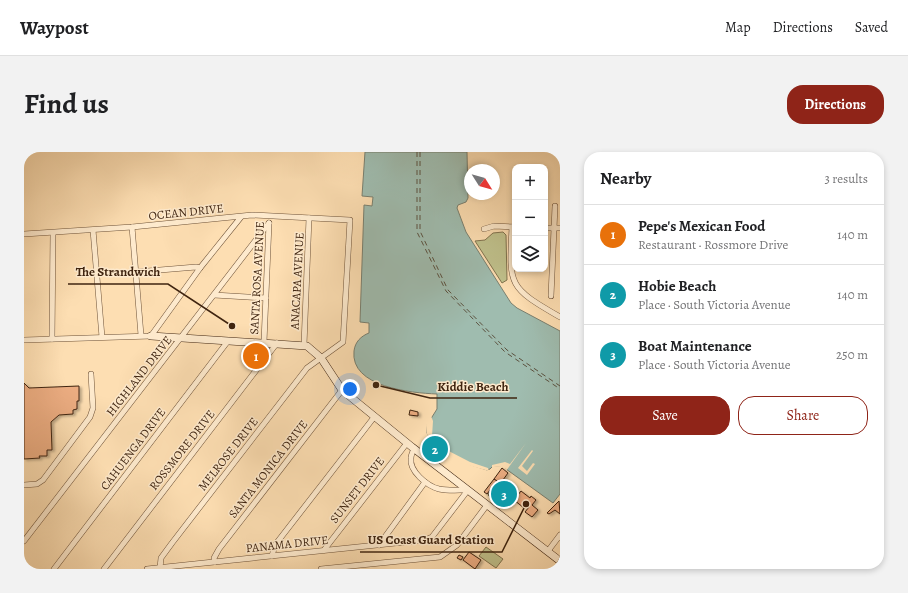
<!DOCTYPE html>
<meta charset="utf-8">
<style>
:root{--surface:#fff;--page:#f2f2f2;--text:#202124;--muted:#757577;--line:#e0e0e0;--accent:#8f2418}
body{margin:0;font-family:Alegreya,serif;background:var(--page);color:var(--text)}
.controls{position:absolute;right:12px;top:12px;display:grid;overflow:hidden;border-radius:8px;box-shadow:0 2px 6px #0003}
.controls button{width:36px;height:36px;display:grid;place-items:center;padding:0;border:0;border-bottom:1px solid var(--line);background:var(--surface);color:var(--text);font:20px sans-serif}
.compass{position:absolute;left:440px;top:12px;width:36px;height:36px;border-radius:50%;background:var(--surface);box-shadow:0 2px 6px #0003;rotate:127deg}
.you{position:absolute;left:326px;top:237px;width:14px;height:14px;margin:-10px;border:3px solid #fff;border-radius:50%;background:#1a73e8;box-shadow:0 0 0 6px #1a73e833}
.badge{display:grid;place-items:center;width:26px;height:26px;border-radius:50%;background:var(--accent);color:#fff;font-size:13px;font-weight:700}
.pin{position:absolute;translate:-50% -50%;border:2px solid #fff;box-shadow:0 1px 4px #0006}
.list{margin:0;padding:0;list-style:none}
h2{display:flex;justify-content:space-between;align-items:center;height:52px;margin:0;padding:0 16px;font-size:17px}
h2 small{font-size:13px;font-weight:400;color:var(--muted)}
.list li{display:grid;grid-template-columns:26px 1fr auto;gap:12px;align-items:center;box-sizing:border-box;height:60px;padding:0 16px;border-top:1px solid var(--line)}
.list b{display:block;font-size:15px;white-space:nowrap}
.list p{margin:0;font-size:13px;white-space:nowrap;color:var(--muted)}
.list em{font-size:13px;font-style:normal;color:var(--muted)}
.actions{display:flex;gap:8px;padding:12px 16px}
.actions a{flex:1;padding:9px 0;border:1px solid var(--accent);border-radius:16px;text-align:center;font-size:14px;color:var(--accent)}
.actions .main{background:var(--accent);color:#fff}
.icon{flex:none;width:22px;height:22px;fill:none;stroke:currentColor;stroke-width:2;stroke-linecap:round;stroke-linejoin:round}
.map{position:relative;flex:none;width:536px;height:417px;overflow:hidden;border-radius:16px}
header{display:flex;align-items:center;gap:24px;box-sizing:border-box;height:56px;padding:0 20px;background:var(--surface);border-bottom:1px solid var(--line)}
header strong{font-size:19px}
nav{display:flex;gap:22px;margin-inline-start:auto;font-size:14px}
.intro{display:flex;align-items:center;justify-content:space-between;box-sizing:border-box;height:96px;padding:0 24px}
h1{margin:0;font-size:28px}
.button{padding:10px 18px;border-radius:16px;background:var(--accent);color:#fff;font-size:14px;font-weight:700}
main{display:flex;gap:24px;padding:0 24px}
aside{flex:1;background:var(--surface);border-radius:16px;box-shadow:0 2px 6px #0003}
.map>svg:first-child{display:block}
.green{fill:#c0c18c;stroke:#80724e}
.water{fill:#9fbcaf;stroke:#797f6f}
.pier{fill:#fddeb2}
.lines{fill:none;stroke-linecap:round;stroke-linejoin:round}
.ferry{stroke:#5c5240;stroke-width:1;stroke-dasharray:5 4;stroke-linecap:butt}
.building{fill:#ebac81;stroke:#3f2410;filter:url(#shadow)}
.street-casing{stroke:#6e5238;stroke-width:6}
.secondary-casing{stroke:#3f2410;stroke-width:8}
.street{stroke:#feeacd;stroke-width:5}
.secondary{stroke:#feeacd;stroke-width:7}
.labels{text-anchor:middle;stroke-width:3;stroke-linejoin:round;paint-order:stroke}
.street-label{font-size:12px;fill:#3f2410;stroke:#feeacd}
.leader{fill:none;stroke:#3f2410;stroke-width:1.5}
.callout-dot{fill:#3f2410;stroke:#feeacd;stroke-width:1.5}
.callout-label{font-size:13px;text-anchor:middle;font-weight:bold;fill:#3f2410;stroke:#feeacd;stroke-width:3;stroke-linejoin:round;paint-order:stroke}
</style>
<header>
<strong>Waypost</strong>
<nav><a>Map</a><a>Directions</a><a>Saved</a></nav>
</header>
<div class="intro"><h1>Find us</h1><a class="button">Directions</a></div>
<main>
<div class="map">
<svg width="536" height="417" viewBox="0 0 536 417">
<defs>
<filter id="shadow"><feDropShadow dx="2.5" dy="1.5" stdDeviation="1" flood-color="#0004"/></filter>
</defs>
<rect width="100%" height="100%" fill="#fddeb2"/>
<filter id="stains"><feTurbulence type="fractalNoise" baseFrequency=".005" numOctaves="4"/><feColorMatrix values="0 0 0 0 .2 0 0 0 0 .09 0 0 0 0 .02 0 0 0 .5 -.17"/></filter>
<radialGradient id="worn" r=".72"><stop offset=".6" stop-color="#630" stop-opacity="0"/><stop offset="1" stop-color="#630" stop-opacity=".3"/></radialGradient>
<g class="green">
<polygon points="479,80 482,83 483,128 478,131 451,89 461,88 469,81"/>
<polygon points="469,335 474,336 472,339 475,342 471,347 477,352 476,353 464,343"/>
<polygon points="462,395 479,407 472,416 455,404"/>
</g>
<path class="water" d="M341 0H443L444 46 442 50 434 53 433 56 442 80 487 151 493 156 536 179V342L529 351 482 317 485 313 469 314 466 317 463 318 438 310 407 288 403 281V273L413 257V242C387 241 326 235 330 199 331 190 337 184 345 181V171L336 170 340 53 348 54 349 45 338 44Z"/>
<g class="pier">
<polygon points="407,264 409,269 408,284 415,294 446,310 464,316 465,319 436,311 411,295 403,282 402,273 404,267"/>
<polygon points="502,291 482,319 482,314 476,314 470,315 468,319 468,313 481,310 486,312"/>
<polygon points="508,298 509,299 498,314 503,319 509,311 511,312 503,323 494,316"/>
</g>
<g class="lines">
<g class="ferry">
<polyline points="393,0 393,80 422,139 481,200 536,237"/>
<polyline points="396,0 396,79 424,138 483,198 536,234"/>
</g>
</g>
<g class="building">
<polygon points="0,231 5,236 55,234 55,249 53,249 53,257 49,258 49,262 35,263 27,270 28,298 23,298 23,304 15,304 16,306 0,307"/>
<polygon points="386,258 394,260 394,264 385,263"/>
<polygon points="478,316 484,321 476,332 470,327"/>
<polygon points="470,327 473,329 463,342 460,340"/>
<polygon points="484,330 491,335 478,352 471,346"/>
<polygon points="497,339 506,346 507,344 512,348 508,353 514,358 508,365 501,360 505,355 502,353 500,356 490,348"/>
<polygon points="535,349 536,362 531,358 525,362 523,361"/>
<polygon points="445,400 457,408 451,417 439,408"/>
<polygon points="435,403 439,405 437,408 433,406"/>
</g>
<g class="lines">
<defs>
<g id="street">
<polyline points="108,75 117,183"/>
<path d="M488 75C485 134 484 135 536 165"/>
<polyline points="521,76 536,76"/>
<polyline points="460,77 470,74 490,75"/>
<polyline points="69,78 78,185"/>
<polyline points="0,82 108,75 228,63 326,68 319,190 283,216 148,391 137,406 136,416"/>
<polyline points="112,120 172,115 176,116"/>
<polyline points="190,143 242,146"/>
<polyline points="527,144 531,54"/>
<polyline points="28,187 29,81"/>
<polyline points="0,188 127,184 176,116 217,65"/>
<polyline points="240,190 245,71"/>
<polyline points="280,193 285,66"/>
<path d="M390 297C389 299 387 303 387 306 385 319 403 334 415 337 424 339 434 338 443 338"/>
<polyline points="0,333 13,332 19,328 66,265 69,256 67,222"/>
<polyline points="0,389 245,71"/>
<polyline points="355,393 401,330"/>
<polyline points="300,398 383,291"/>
<polyline points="524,399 536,383"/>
<polyline points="248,404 251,393 351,264"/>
<polyline points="191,410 190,406 195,397 318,238"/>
<polyline points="30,417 204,189"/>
<polyline points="80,417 253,191"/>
<polyline points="123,417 401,388 408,385 444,338"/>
<polyline points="297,417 416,405 433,393 463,353"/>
</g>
<polyline id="secondary" points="127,184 283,194 297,206 318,238 388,295 536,409"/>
</defs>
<use href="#street" class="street-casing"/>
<use href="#secondary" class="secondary-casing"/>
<use href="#street" class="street"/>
<use href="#secondary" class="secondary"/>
</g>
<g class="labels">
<g class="street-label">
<text transform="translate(162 60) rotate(-6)" y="4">OCEAN DRIVE</text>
<text transform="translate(233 126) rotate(-87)" y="4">SANTA ROSA AVENUE</text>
<text transform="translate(273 129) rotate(-87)" y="4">ANACAPA AVENUE</text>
<text transform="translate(115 224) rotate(-52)" y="4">HIGHLAND DRIVE</text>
<text transform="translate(109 297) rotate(-53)" y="4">CAHUENGA DRIVE</text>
<text transform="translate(158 298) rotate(-52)" y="4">ROSSMORE DRIVE</text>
<text transform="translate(204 302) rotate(-52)" y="4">MELROSE DRIVE</text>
<text transform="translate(244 317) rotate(-52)" y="4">SANTA MONICA DRIVE</text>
<text transform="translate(333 338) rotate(-52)" y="4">SUNSET DRIVE</text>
<text transform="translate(263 392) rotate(-6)" y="4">PANAMA DRIVE</text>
</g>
</g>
<path class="leader" d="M208 174L144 132H44M352 233L406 246H493M502 352L478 400H336"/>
<g class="callout-dot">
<circle cx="208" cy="174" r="4"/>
<circle cx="352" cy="233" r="4"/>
<circle cx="502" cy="352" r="4"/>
</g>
<g class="callout-label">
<text x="94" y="124">The Strandwich</text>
<text x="449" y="239">Kiddie Beach</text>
<text x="407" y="392">US Coast Guard Station</text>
</g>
<rect width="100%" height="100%" filter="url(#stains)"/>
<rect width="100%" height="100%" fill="url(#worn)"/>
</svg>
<div class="controls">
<button>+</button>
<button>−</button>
<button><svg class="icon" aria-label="layers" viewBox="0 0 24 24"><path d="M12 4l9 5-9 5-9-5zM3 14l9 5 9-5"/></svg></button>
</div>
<svg class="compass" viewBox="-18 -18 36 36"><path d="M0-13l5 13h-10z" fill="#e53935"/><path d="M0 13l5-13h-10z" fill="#757577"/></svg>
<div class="you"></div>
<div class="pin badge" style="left:232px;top:204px;background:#e8710a">1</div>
<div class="pin badge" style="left:411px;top:297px;background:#0f9aa8">2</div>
<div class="pin badge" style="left:480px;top:342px;background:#0f9aa8">3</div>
</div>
<aside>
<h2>Nearby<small>3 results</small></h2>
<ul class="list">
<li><span class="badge" style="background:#e8710a">1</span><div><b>Pepe's Mexican Food</b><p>Restaurant · Rossmore Drive</p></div><em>140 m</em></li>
<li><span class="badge" style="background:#0f9aa8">2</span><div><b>Hobie Beach</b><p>Place · South Victoria Avenue</p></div><em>140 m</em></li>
<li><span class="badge" style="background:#0f9aa8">3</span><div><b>Boat Maintenance</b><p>Place · South Victoria Avenue</p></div><em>250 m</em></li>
</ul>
<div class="actions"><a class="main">Save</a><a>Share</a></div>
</aside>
</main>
